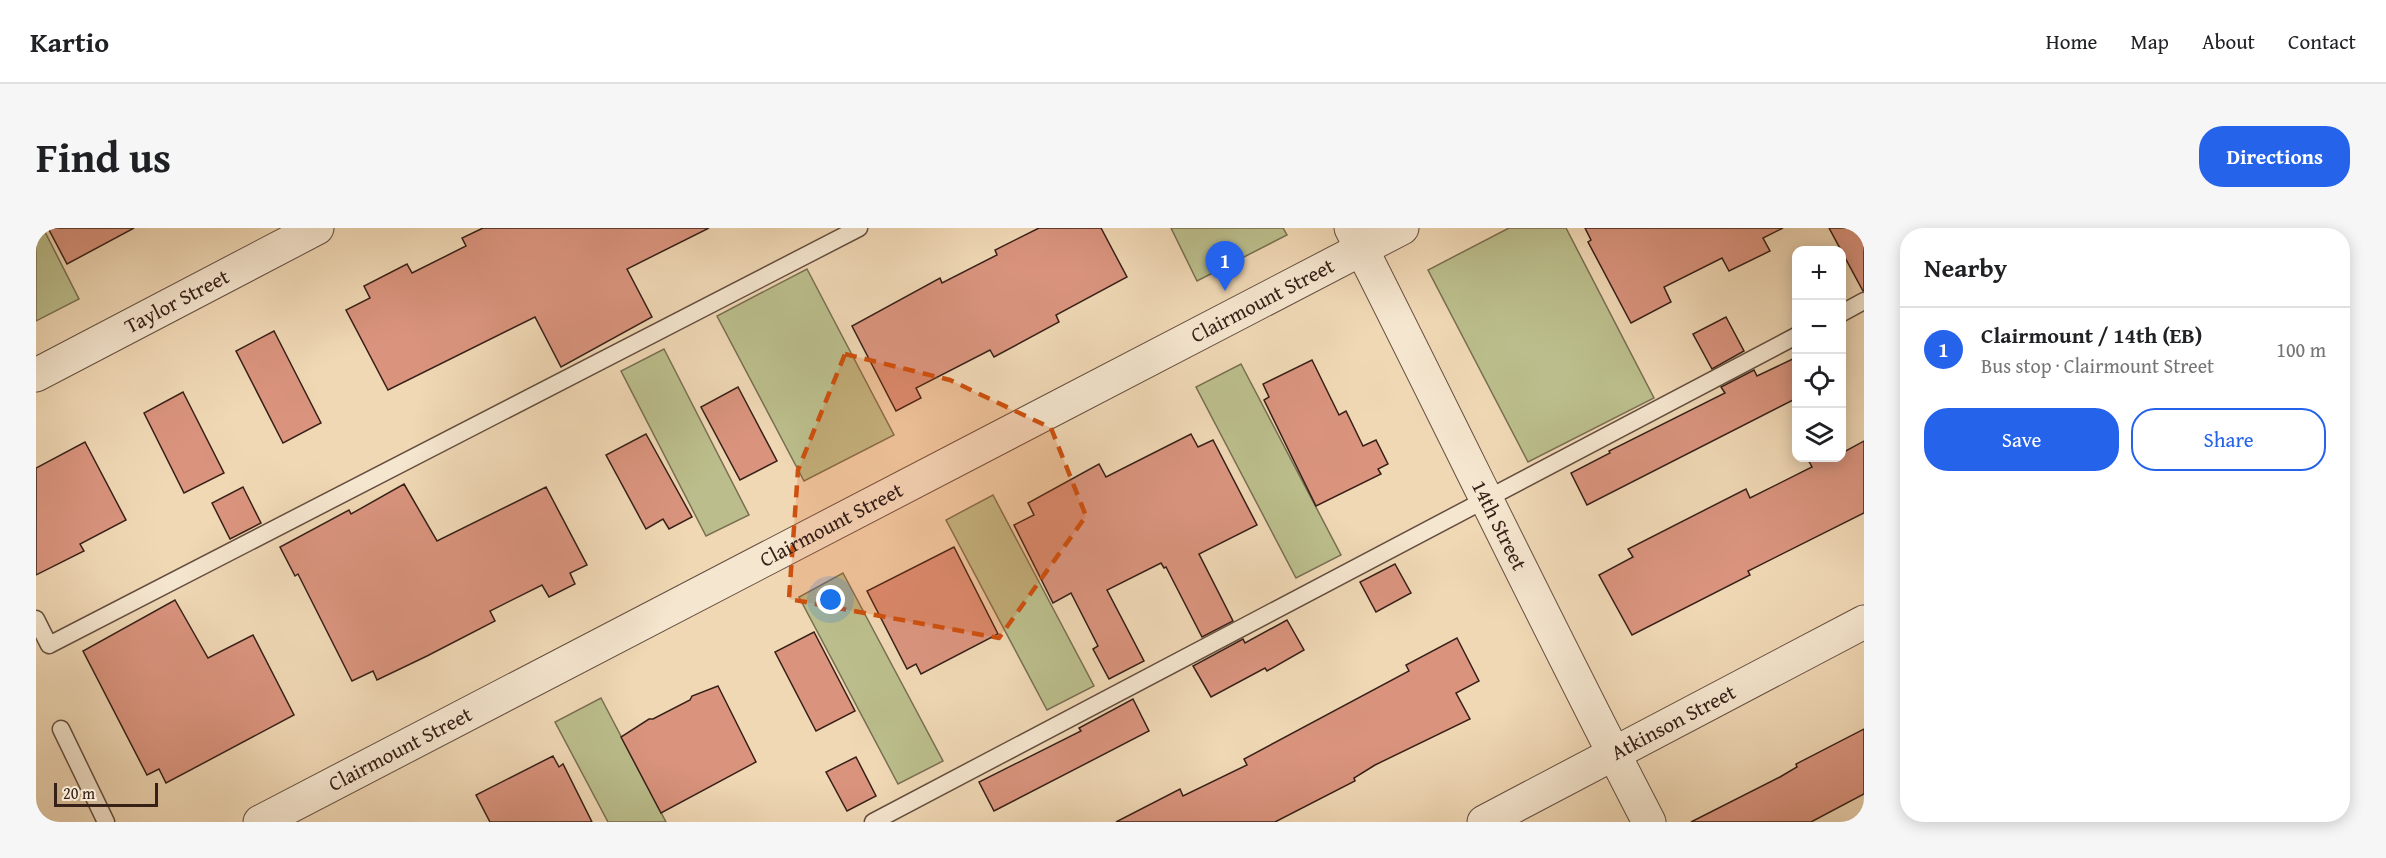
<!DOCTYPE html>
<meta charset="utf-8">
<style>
:root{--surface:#fff;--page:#f6f6f6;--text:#202124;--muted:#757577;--line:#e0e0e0;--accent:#2563eb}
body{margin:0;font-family:"Gentium Book Plus",serif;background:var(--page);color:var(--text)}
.controls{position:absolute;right:18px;top:18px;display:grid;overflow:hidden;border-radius:12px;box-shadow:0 3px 15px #0003}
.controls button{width:54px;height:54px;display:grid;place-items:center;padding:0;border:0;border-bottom:2px solid var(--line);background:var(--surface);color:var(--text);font:30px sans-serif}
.scale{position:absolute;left:18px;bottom:15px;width:104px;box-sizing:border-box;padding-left:6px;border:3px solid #372018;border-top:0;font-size:16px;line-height:21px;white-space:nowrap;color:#372018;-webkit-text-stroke:4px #f5e6cf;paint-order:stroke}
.you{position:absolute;left:795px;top:372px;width:21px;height:21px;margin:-15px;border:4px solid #fff;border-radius:50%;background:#1a73e8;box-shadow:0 0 0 9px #1a73e833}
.badge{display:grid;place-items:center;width:39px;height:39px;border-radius:50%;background:var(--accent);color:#fff;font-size:20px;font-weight:700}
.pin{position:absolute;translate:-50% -50px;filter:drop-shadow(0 2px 3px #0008)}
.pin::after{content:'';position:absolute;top:32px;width:21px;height:18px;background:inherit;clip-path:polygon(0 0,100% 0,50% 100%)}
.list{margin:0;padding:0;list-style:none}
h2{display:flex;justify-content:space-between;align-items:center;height:78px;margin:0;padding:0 24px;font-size:26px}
h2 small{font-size:20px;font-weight:400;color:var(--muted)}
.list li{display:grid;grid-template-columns:39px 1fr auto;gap:18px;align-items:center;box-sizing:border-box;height:84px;padding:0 24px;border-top:2px solid var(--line)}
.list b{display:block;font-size:22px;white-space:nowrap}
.list p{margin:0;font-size:20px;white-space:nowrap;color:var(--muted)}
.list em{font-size:20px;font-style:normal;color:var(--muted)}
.actions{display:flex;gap:12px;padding:18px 24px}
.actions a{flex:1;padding:14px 0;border:2px solid var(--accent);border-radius:24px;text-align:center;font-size:21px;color:var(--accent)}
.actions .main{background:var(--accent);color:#fff}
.icon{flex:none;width:33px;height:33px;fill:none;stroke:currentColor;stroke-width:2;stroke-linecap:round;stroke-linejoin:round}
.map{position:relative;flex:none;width:1828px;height:594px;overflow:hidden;border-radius:24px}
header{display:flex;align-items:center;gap:36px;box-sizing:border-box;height:84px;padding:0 30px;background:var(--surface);border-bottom:2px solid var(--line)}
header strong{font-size:28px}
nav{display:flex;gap:33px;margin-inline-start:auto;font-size:21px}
.intro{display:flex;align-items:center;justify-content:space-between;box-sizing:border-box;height:144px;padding:0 36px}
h1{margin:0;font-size:42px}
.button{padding:15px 27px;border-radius:24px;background:var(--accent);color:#fff;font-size:21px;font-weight:700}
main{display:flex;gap:36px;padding:0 36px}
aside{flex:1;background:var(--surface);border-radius:24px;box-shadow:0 3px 15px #0003}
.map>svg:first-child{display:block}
.green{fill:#bbbe8c;stroke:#796f52;stroke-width:1.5}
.building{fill:#da947e;stroke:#372018;stroke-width:1.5}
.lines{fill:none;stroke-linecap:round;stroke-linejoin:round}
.service-casing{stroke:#654e3f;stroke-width:19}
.minor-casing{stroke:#654e3f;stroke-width:35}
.tertiary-casing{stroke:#654e3f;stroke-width:35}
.service{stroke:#f5e6cf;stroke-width:16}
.minor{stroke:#f5e6cf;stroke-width:33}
.tertiary{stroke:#f5e6cf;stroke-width:33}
.marked{fill:#cd500e;fill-opacity:0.2;stroke:#cd500e;stroke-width:4.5;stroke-dasharray:12 8;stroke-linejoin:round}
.labels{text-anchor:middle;stroke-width:4.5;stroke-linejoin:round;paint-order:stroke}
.street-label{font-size:21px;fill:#372018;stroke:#f5e6cf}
</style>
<header>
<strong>Kartio</strong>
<nav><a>Home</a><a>Map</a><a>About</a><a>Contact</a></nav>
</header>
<div class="intro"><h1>Find us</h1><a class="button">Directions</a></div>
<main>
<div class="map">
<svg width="1828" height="594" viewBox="0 0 1828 594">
<rect width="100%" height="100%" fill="#f0d8b5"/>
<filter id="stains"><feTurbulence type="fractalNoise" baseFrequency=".00333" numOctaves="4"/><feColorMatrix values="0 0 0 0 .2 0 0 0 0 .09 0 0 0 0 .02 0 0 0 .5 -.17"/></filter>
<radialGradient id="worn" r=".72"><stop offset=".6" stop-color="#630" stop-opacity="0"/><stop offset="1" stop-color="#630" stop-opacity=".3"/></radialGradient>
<g class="green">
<polygon points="0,0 7,0 43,71 0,93"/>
<polygon points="1135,0 1247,0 1251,7 1161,53"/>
<polygon points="1473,0 1530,0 1618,170 1492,234 1392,42"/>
<polygon points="771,41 858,207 768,253 681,88"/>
<polygon points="628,121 713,287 670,308 585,143"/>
<polygon points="1205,136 1305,327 1260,350 1160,159"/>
<polygon points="957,267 1058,458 1011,482 910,292"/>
<polygon points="807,345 907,533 862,556 763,369"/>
<polygon points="565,470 630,594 572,594 519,494"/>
</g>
<g class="building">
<polygon points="12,0 98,0 31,36"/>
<polygon points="447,0 673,0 591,41 616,89 525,139 499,89 352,162 310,82 334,70 328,58 371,36 376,45 430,18 426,10"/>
<polygon points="1003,0 1065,0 1091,49 1020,87 1023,94 958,129 954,122 880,160 885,170 860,183 816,98 904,50 906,55 961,27 959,22"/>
<polygon points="1549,0 1747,0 1727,10 1734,23 1693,43 1686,30 1628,59 1635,74 1595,95 1552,14 1555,12"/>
<polygon points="1793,0 1828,0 1828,63 1827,63"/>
<polygon points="1690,89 1708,123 1676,141 1657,106"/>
<polygon points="238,103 285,195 247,215 200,123"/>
<polygon points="1761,129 1761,170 1551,277 1535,245 1574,225 1573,223 1689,165 1685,159 1718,142 1721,148"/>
<polygon points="1276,132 1303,187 1310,183 1327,218 1340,212 1352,236 1342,241 1345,246 1280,278 1228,172 1233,169 1227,156"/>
<polygon points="702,159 741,233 704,252 665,179"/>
<polygon points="147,164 188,245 148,265 108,185"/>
<polygon points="610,206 656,289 633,301 627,291 610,301 570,227"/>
<polygon points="1155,206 1162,219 1177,212 1221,297 1163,326 1197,393 1166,409 1130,339 1128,340 1125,335 1071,362 1108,433 1073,451 1057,421 1062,418 1035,365 1017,375 978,297 998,287 992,275 1063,236 1070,249"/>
<polygon points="1828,213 1828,285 1712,343 1714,347 1596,407 1563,347 1597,329 1592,321 1710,261 1714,270 1776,239 1771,230 1806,230 1806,225"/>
<polygon points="49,214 90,292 44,316 48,323 0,347 0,240"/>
<polygon points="368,256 401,313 510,259 551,337 534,345 539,356 513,369 506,357 454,383 459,393 391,428 341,452 337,443 316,453 262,346 259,348 244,319 313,282 315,286"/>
<polygon points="207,259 225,295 194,311 176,275"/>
<polygon points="918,319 962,406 885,446 880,436 871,441 831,363"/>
<polygon points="1359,336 1375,365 1340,384 1324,354"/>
<polygon points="139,372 172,430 217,407 258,487 130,555 123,541 111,547 47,423"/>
<polygon points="1251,392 1268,422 1231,443 1229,440 1175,469 1157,438 1207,411 1209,415"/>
<polygon points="778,404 819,483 780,503 739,424"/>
<polygon points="1421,410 1443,453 1420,465 1434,491 1339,537 1318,550 1319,553 1239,594 1080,594 1144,561 1147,568 1211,537 1208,531 1373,443 1370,437"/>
<polygon points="682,458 720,534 625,585 585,509 613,491 617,491 654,472 656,468"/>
<polygon points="1097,471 1113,503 958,583 943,554 1045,503 1043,500"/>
<polygon points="1828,501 1828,566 1775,594 1655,594 1744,549 1761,539 1760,536"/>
<polygon points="517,528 523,539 527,536 556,594 454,594 440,567"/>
<polygon points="820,529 840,568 811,583 790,544"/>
</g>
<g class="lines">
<defs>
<g id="service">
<polyline points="1806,85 1828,73"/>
<polyline points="0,391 13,417 823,0"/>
<polyline points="25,501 70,594"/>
<polyline points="837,594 1760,108"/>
</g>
<g id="minor">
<path id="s1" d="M0 147 281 0"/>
<path id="s2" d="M224 594 1366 0"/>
<path id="s3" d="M1448 594 1828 394"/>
</g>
<g id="tertiary">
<path id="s4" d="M1315 0C1415 197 1511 398 1613 594"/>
</g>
</defs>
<use href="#service" class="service-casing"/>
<use href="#minor" class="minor-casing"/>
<use href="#tertiary" class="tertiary-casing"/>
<use href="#service" class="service"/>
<use href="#minor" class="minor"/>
<use href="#tertiary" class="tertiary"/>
</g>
<path class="marked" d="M809 126 914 152 1015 200 1050 288 963 410 753 371 762 242Z"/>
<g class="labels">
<g class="street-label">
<text dy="7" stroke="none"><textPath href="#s2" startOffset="1130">Clairmount Street</textPath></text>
<text dy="7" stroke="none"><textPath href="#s1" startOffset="159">Taylor Street</textPath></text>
<text dy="7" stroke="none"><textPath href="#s2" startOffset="644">Clairmount Street</textPath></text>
<text dy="7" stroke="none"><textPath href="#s4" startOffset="332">14th Street</textPath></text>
<text dy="7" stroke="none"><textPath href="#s3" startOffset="214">Atkinson Street</textPath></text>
<text dy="7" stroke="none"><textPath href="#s2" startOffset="158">Clairmount Street</textPath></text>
</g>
</g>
<rect width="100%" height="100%" filter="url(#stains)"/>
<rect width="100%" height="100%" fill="url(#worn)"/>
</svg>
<div class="controls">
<button>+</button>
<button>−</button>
<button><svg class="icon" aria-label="locate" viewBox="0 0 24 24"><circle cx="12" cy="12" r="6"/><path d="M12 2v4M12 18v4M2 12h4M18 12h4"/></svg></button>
<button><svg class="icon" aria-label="layers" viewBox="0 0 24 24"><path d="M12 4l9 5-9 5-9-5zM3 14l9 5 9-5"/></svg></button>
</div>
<div class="scale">20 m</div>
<div class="you"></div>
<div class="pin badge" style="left:1189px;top:63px">1</div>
</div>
<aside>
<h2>Nearby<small></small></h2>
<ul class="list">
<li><span class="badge">1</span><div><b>Clairmount / 14th (EB)</b><p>Bus stop · Clairmount Street</p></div><em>100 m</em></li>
</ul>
<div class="actions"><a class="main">Save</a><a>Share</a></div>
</aside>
</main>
